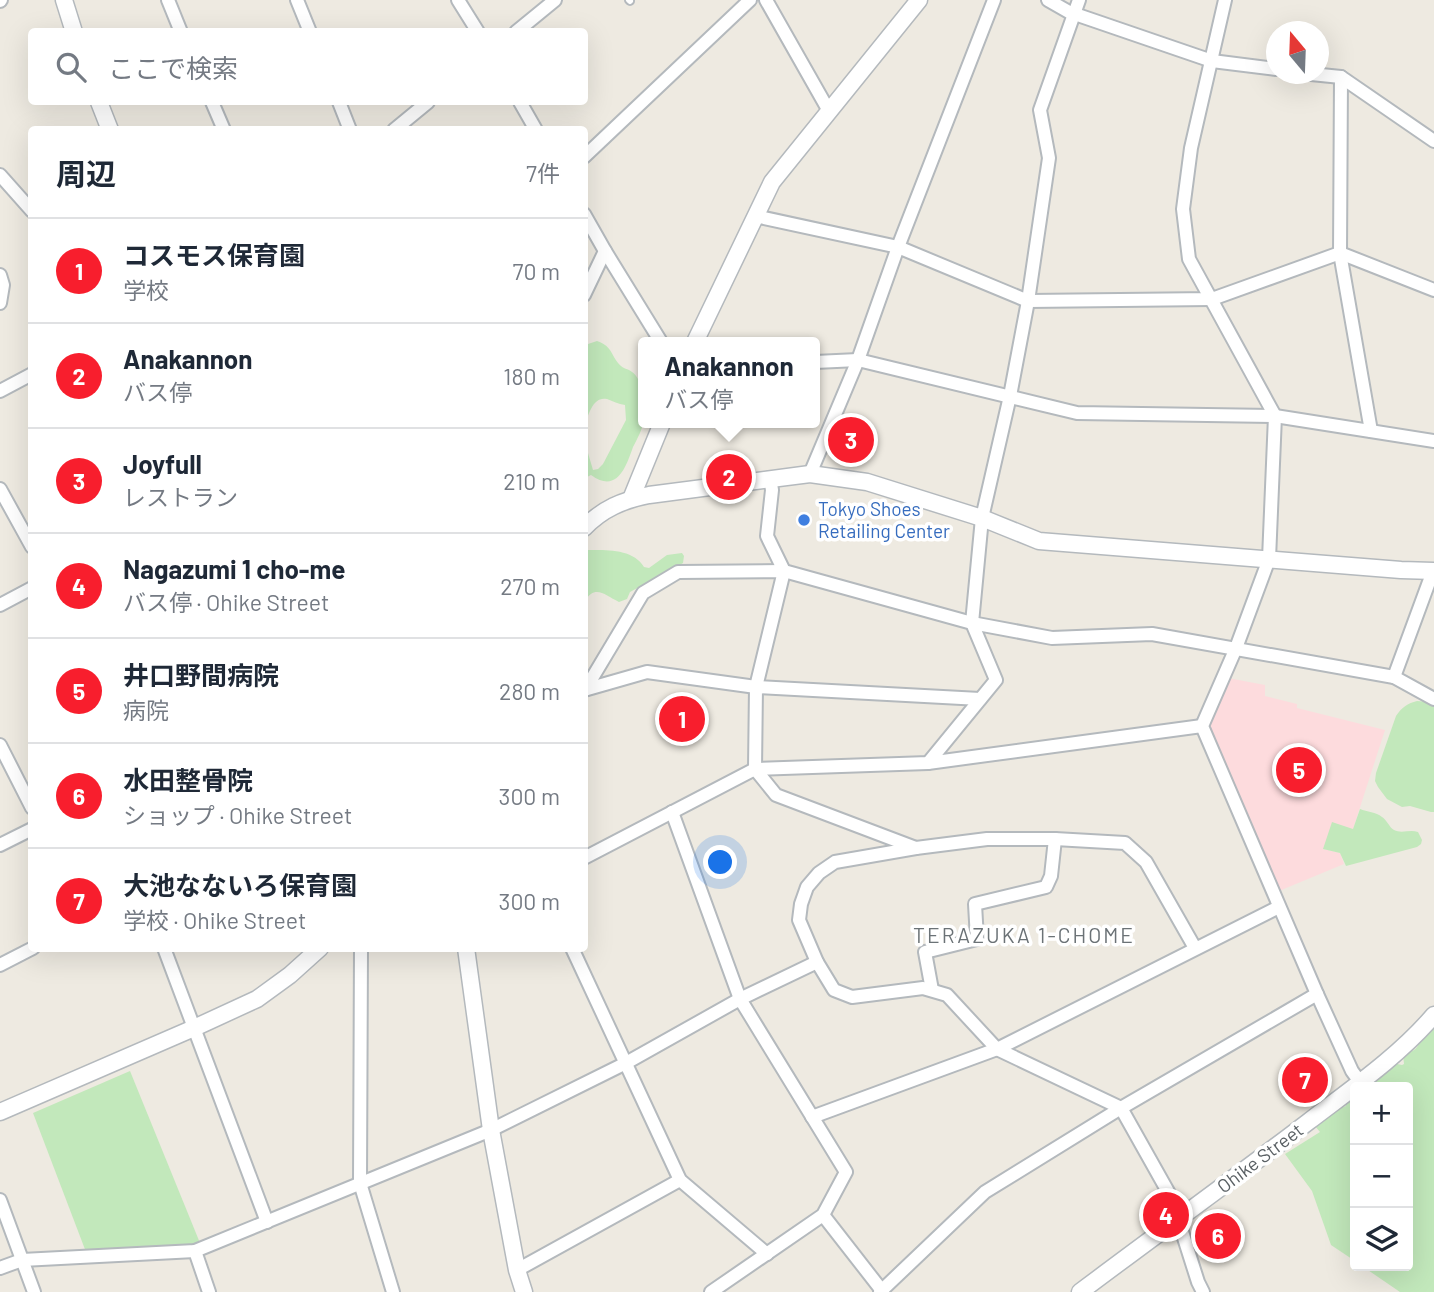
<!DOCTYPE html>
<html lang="ja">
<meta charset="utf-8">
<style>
:root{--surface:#fff;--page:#f6f6f7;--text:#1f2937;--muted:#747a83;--line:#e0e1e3;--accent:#f81e2d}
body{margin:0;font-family:Barlow,"Noto Sans JP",sans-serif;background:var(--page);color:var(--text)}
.controls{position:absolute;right:21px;bottom:21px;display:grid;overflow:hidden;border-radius:7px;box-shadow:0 7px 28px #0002}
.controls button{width:63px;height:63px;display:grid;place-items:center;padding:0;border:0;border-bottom:2px solid var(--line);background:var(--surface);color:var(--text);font:35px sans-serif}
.compass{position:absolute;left:1266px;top:21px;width:63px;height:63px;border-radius:50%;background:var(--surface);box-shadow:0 7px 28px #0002;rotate:341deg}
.you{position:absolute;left:721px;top:863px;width:24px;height:24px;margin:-18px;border:5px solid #fff;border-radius:50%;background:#1a73e8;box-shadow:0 0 0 10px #1a73e833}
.badge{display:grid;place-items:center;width:46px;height:46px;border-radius:50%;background:var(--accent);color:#fff;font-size:23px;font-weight:700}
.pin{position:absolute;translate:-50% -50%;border:4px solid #fff;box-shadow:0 2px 7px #0006}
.popup{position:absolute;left:638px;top:337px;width:182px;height:91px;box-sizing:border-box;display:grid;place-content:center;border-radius:7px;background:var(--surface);filter:drop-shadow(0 2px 5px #0005);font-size:23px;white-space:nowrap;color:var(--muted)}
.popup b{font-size:26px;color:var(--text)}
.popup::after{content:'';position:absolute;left:50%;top:100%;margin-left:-14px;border:14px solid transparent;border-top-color:var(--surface)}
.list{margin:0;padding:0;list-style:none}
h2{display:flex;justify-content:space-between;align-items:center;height:91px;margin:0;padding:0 28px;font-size:30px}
h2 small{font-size:23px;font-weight:400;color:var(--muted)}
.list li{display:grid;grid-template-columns:46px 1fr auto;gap:21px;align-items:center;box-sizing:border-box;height:105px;padding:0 28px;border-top:2px solid var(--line)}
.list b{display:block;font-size:26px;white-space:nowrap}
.list p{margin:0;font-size:23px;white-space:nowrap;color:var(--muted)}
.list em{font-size:23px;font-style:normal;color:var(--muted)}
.icon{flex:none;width:38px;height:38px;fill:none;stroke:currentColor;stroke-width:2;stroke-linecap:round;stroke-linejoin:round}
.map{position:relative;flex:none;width:1434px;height:1292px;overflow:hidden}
.search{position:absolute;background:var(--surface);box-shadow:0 7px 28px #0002;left:28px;top:28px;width:560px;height:77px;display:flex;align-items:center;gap:18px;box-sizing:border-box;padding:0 24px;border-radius:7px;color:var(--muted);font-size:26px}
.panel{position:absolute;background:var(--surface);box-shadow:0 7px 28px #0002;left:28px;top:126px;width:560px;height:826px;border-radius:7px}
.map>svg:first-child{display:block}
.medical{fill:#fddbdd}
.green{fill:#c2e8bb}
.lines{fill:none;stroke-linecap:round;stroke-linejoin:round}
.service-casing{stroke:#b4b9bd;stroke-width:10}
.minor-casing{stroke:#b4b9bd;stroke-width:16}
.tertiary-casing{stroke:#b4b9bd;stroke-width:19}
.service{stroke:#fff;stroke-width:6}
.minor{stroke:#fff;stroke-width:12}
.tertiary{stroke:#fff;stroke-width:16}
.shop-dot{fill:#3f7fe0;stroke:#fff;stroke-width:2.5}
.labels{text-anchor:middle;stroke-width:7;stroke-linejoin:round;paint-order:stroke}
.shop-label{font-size:19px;fill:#366cbe;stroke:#fff;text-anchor:start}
.street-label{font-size:19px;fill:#5a6064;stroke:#fff}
.neighbourhood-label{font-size:21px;letter-spacing:2px;fill:#6b7276;stroke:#fff}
</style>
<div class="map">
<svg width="1434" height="1292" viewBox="0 0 1434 1292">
<rect width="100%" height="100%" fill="#eeeae1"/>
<polygon class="medical" points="1228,678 1265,685 1265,696 1297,704 1297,708 1385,730 1353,829 1323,849 1340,853 1344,864 1279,891 1208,730 1208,721"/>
<g class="green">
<path d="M597 341C613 346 611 357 621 366 624 369 629 369 632 372 637 375 639 382 643 386V400L642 402 643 404C643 409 644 415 643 421 643 429 637 439 633 447 626 467 617 494 591 475L585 478V448L588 453 593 470 598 469 603 464 626 420 625 405C618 404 613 401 607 399 593 396 589 414 585 424V345Z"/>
<path d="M585 550C604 550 633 548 644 567L649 568 667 555 682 553 684 556 683 563 630 592 627 599 619 602C605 595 595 584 585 601Z"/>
<path d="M1417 701 1430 702 1434 704V812H1431L1410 806 1402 807 1387 799 1378 787 1375 781 1376 773 1396 716C1401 708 1408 703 1417 701Z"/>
<path d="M1360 809C1367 812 1376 812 1382 817 1387 820 1389 827 1394 830 1402 834 1410 829 1418 832L1422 840 1421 844 1417 847 1346 866 1340 853 1323 849 1332 822 1353 829Z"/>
<path d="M1431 1028H1434V1292H1400L1362 1266H1408V1087H1369L1378 1075 1390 1071V1066L1393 1063 1402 1065 1404 1064 1403 1054C1411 1051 1418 1051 1419 1041Z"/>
<polygon points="130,1071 200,1243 192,1249 86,1252 33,1113"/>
<polygon points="1355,1095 1355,1261 1331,1245 1312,1191 1285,1154 1320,1132 1315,1126 1323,1120 1325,1120 1332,1111 1346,1106 1346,1102"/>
</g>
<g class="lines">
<defs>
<polyline id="service" points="629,0 630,1"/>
<g id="minor">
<polyline points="168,0 181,32"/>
<polyline points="297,0 310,32"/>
<polyline points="458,0 478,32"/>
<polyline points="766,0 829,111"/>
<polyline points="1048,0 1069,12 1212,61 1276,69"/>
<polyline points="1225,0 1191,148 1183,209 1189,259 1275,416 1269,559 1236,648 1202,726 1317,994 1352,1071 1360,1082"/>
<polyline points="0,1 1,0"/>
<polyline points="516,32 555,0"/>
<polyline points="1311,74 1341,77 1434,141"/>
<polyline points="1341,77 1340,253 1371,431"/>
<polyline points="212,102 224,130"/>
<polyline points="339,102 350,130"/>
<polyline points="520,102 536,130"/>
<polyline points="394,130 428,102"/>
<polyline points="584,157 750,0"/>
<polyline points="0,175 32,211"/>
<polyline points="584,214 605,251 661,342"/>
<polyline points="755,216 898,247 1028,301 1212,299 1340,253 1434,290"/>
<polyline points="0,275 3,285 0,303"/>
<polyline points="584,295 605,251"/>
<polyline points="815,362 858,360 1077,413 1275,416 1434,441"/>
<polyline points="0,391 32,374"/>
<polyline points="810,474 858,360 898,247 994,0"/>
<polyline points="770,478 772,490 767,536 784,571 972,623 1052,638 1152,634 1394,677 1434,699"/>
<polyline points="0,489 32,547"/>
<polyline points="0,605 32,588"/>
<polyline points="1394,677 1433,571"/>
<polyline points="584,690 647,672 756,687 980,699"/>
<polyline points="585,690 643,593 678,572 784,571 756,687 755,769 776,795 916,848"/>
<polyline points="0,745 32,808"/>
<polyline points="928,763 996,680 972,623 982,518 1010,396 1028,301 1049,158 1040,110 1079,0"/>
<polyline points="672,812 740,999 846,1172 823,1215 711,1292"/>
<polyline points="0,845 32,829"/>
<polyline points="584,858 755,769 928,763 1202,726"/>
<polyline points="164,948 267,1222"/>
<polyline points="361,948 360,1183 393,1292"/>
<polyline points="572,948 680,1180 767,1254"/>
<polyline points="1195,948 1146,862 1125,843 1055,839 987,839 916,848 835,862 819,873 807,887 801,904 799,920 817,962 834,990 852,997 923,988 947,995 997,1049 1121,1108 1171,1197 1198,1282 1203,1292"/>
<polyline points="0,965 33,948"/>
<polyline points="932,990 925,952 977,939 975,904 1046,887 1051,876 1055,839"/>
<polyline points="812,1117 997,1049 1279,907"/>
<polyline points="0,1200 34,1292"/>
<polyline points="823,1215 883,1292"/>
<polyline points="195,1251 209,1292"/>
<polyline points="0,1268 22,1260 195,1251 491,1130 626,1063 740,999 817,962"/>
<polyline points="517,1270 680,1180"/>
<polyline points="880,1292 985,1192 1121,1108 1317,994"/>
</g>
<g id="tertiary">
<polyline points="64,0 74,32"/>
<polyline points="99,102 110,130"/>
<polyline points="695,342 772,182 919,0"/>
<polyline points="631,499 662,423"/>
<path d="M584 528C602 509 623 500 649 495L810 474 867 482 982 518 1039 541 1401 570 1434 571"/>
<polyline points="466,948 491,1130 517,1270 524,1292"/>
<polyline points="0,1112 194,1028 257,999 290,975 320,948"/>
<path d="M1080 1292C1156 1235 1232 1180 1308 1122 1351 1089 1398 1057 1434 1015"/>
</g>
</defs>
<use href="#service" class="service-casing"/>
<use href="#minor" class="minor-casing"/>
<use href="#tertiary" class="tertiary-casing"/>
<use href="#service" class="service"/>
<use href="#minor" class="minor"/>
<use href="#tertiary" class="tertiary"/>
</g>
<circle class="shop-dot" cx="804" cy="520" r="7"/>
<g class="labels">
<g class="shop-label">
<text x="818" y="516">Tokyo Shoes<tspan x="818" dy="22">Retailing Center</tspan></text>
</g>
<g class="street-label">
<text transform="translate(1260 1158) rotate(-37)" y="7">Ohike Street</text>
</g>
<g class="neighbourhood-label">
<text x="1024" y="943">TERAZUKA 1-CHOME</text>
</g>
</g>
</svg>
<div class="controls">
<button>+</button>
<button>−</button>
<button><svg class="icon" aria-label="layers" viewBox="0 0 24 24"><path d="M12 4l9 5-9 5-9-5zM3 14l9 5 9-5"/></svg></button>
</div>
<svg class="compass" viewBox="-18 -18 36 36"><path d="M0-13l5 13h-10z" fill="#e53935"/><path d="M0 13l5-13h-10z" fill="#747a83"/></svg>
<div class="you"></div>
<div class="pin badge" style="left:682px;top:719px">1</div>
<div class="pin badge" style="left:729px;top:477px">2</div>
<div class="popup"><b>Anakannon</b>バス停</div>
<div class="pin badge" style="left:851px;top:440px">3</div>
<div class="pin badge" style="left:1166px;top:1215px">4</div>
<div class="pin badge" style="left:1299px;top:770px">5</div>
<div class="pin badge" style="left:1218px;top:1236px">6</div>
<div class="pin badge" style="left:1305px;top:1080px">7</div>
<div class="search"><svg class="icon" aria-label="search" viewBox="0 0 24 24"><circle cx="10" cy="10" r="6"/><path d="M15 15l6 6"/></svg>ここで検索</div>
<section class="panel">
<h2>周辺<small>7件</small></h2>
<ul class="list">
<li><span class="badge">1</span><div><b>コスモス保育園</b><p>学校</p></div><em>70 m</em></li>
<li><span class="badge">2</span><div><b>Anakannon</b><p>バス停</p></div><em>180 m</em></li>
<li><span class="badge">3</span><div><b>Joyfull</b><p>レストラン</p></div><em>210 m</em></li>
<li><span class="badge">4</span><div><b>Nagazumi 1 cho-me</b><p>バス停 · Ohike Street</p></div><em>270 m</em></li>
<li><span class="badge">5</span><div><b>井口野間病院</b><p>病院</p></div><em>280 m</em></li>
<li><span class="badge">6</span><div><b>水田整骨院</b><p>ショップ · Ohike Street</p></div><em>300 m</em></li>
<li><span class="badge">7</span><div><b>大池なないろ保育園</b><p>学校 · Ohike Street</p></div><em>300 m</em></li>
</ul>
</section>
</div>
